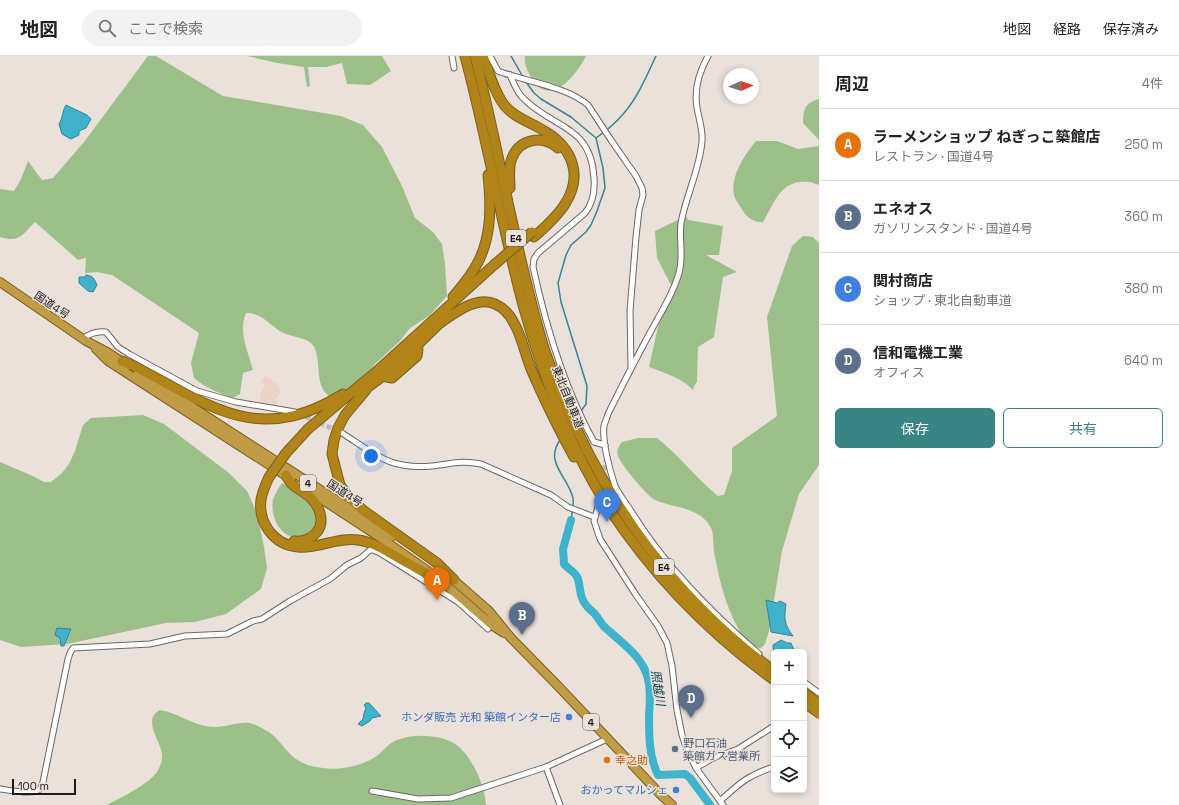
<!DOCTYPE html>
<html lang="ja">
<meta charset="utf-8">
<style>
:root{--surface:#fff;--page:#f2f2f2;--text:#222;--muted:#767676;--line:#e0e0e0;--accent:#3b8484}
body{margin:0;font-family:"Space Grotesk","Noto Sans JP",sans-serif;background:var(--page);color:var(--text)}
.controls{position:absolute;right:12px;bottom:12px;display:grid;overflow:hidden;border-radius:6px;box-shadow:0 2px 6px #0003}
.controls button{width:36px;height:36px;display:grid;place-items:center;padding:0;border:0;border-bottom:1px solid var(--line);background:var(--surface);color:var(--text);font:20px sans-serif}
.compass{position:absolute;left:723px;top:12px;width:36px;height:36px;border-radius:50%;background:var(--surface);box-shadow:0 2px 6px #0003;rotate:87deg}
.scale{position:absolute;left:12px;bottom:10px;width:64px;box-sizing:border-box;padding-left:4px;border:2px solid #1e1b19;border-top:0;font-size:11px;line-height:14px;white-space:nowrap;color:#1e1b19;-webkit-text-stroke:3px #ebe1db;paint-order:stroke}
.you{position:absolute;left:371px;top:400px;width:14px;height:14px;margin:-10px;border:3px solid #fff;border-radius:50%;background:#1a73e8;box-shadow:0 0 0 6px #1a73e833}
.badge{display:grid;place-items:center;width:26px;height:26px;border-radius:50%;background:var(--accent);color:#fff;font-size:13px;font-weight:700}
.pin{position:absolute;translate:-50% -33px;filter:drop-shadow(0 1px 2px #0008)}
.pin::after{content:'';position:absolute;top:21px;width:14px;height:12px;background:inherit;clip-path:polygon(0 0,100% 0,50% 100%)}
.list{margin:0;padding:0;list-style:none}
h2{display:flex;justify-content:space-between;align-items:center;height:52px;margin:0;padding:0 16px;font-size:17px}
h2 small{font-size:13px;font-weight:400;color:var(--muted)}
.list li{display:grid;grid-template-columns:26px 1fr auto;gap:12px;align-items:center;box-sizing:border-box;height:72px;padding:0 16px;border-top:1px solid var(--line)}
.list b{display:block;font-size:15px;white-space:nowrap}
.list p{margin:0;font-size:13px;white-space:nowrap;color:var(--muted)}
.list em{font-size:13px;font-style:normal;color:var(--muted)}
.actions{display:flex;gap:8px;padding:12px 16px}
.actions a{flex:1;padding:9px 0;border:1px solid var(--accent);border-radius:6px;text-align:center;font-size:14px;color:var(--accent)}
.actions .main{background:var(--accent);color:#fff}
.icon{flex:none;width:22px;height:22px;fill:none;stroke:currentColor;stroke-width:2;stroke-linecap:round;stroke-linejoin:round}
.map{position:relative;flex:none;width:819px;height:749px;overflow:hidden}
header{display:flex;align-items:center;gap:24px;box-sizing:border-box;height:56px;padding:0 20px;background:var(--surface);border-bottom:1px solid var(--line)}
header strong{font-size:19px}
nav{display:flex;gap:22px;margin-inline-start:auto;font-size:14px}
.search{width:280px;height:36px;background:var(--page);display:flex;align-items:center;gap:10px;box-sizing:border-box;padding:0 14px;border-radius:22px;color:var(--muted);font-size:15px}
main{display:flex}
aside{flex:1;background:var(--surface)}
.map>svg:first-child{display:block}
.industrial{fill:#ebd3ca}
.green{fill:#9dc08b}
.water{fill:#3fb3cb;stroke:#358596}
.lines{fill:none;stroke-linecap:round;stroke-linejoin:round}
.stream{stroke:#358596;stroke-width:1.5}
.river{stroke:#3fb3cb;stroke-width:8}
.minor-tunnel{stroke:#c2b9b4;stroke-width:5;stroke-dasharray:5 2.5;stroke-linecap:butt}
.minor-casing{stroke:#6f6662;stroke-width:7}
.trunk-casing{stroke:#7e5f19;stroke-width:10}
.motorway-casing{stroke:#7e5f19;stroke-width:11}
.minor{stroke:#fff;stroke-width:5}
.trunk{stroke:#c09c47;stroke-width:8}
.motorway{stroke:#b18419;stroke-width:9}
.motorway-bridge-casing{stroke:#7e5f19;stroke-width:11;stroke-linecap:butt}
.motorway-bridge{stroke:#b18419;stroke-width:9}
.shop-dot{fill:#3f7fe0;stroke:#ebe1db;stroke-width:1.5}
.service-dot{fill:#5c6f8a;stroke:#ebe1db;stroke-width:1.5}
.food-dot{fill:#e8710a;stroke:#ebe1db;stroke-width:1.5}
.labels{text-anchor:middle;stroke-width:3;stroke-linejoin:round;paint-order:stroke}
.shield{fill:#ebe1db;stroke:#5c5653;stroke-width:1}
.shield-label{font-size:10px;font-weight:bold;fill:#1e1b19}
.street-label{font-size:11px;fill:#1e1b19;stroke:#ebe1db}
.shop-label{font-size:11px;fill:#366cbe;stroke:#ebe1db;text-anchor:end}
.service-label{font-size:11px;fill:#4e5e75;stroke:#ebe1db;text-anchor:start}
.food-label{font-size:11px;fill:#c56008;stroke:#ebe1db;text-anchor:start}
.water-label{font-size:12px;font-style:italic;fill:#003741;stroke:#ebe1db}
</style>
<header>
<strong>地図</strong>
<div class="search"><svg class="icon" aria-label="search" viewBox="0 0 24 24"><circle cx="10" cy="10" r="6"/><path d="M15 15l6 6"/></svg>ここで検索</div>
<nav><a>地図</a><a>経路</a><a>保存済み</a></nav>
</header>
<main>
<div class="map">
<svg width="819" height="749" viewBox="0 0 819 749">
<rect width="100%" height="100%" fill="#ebe1db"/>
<polygon class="industrial" points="265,319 276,327 281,335 275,344 277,346 277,351 259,348 261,337 265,329 261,326"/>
<g class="green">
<path d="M148 0H156L223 40 341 60 363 69 382 91 402 130 415 162 433 176 442 188 445 208 447 240 429 260 410 272 400 285 375 308 366 318 354 336 337 344C335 342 331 342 329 340 313 329 323 301 312 288 306 282 294 281 286 278 272 273 263 256 246 257 238 275 248 296 253 314L243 317 240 338 233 342C219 337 206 332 194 322L191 307 199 277 112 219 97 216 85 217 86 202 78 204 35 166C22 179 20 187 0 181V133L14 135 21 123 28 105 42 124 53 122 84 86Z"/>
<polygon points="247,0 382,0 391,15 370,29 347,28 342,7 326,11 308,11 310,30 307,31 304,11 277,7"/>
<path d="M525 0H586C577 18 550 53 532 23 528 16 524 9 525 0Z"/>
<path d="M819 43V84L803 67C803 53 805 47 819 43Z"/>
<path d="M756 85H777L798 93 819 90V129C812 126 808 125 800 126 779 128 773 150 763 166 755 167 747 162 743 155 740 150 735 144 734 139 730 121 745 98 756 85Z"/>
<path d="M686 160 688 164 723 170 719 199H706L737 216 723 221 714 281 698 291 697 326 694 330 693 334C682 322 665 317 649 311L658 271 672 231 657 202 655 175Z"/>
<path d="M803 180 813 181 819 187V409L799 438 782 495 769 575 765 588 761 592C754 592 747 588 742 583 740 580 740 575 738 572 725 549 719 522 714 496 713 489 714 478 711 472 701 451 673 452 655 444 647 440 621 409 618 400 616 394 619 390 622 386L638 382H657C679 399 696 422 718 440L724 439 732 415V392L777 360 767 261 792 190Z"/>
<polygon points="143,359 164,368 229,417 247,435 257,457 264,491 267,512 261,533 226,558 195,566 166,567 67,588 21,591 0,584 0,406 33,420 44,426 51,426 62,417 69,408 75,395 83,369 91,362"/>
<path d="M282 427 303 440 313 447 318 466 311 478C306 479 300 482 295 481 279 480 270 459 273 444 275 438 278 432 282 427Z"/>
<path d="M160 654C179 657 195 671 215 671 229 671 243 663 256 669 262 672 270 676 274 680 283 689 291 702 303 707 309 710 317 711 323 712 339 715 366 709 378 699 385 693 391 685 400 683 415 677 446 679 458 690 473 703 485 730 486 749H107C120 742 154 726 159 712 162 707 163 700 161 694 158 681 143 663 160 654Z"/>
</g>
<g class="water">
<path d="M66 49 87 59 91 63 86 72 79 75V79L71 83 62 78 59 68C63 62 62 55 66 49Z"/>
<path d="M86 219C93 220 94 222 97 229L93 236 88 235 79 227V221H85Z"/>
<path d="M766 544 777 547 780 545 786 548C784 563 784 568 793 580L771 576Z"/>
<polygon points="57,572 71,573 64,590 61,590 60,582 55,579"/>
<polygon points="781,584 787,587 791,587 795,596 774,596 774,604 773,589"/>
<polygon points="366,647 369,647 381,660 372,662 370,665 362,670 358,668 363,663 364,657 366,652 364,649"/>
</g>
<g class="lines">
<g class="stream">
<polyline points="511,0 523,21"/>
<polyline points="526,26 534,37 541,43 571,61 596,82 603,112 605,132 597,155 591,169 586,176 571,189 566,199 558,227 561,246 587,330 586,348 581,355"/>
<path d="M596 82C606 75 616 67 624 57 638 41 647 19 656 0"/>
<path d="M560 384C544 407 568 420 573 442 574 449 572 457 571 464"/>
</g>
<path class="river" d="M571 464 563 493 564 508C568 513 577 517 578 523 581 533 579 541 586 549 588 552 592 555 595 558 599 563 602 570 608 574 623 588 643 601 648 623 651 635 650 648 649 659 649 680 649 701 658 719L685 718 690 722 710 749"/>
<g class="minor-tunnel">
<polyline points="299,358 338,375"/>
<polyline points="598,451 607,399"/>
</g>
<defs>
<g id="minor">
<polyline points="452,0 454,12"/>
<path d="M490 0 498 15C524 25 568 31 588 49L611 84 636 120 642 132 643 139 639 154 636 181 630 255 631 311"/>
<path d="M708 0C699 16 694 34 697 52 699 63 703 74 702 85 700 113 686 139 681 167 679 182 683 197 680 212 677 231 660 258 651 275 636 302 622 330 608 358 607 362 605 366 604 370 602 386 610 415 615 430 619 439 626 447 631 455 665 510 711 556 759 598"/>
<path d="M510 19C514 28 517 37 524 43 554 73 591 69 594 122 595 135 593 147 585 157L538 197 534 203 533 211C546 271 564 332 594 386L605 389"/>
<path d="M83 283C90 277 97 275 106 276L118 291 129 298 197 335 236 346 295 356"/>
<path d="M342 377C375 398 389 414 432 410 451 408 461 404 481 408L551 439 568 451 594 461"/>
<polyline points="598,451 594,465 600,483 636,539 658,570 667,587 672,610 677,654 682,679 687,694 696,712 723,749"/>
<polyline points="804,626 819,637"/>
<polyline points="546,711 560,749"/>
<polyline points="696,712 711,703 738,693 774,670"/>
<path d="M0 733C9 734 35 740 41 732 42 730 42 728 43 726L68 603 70 597 73 592 150 588 185 580 227 578 253 565 262 563 290 545 330 523 347 509 361 502 370 494H373L380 497 458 546 488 573"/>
<polyline points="372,735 418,743 451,742 546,711 607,683"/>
<path d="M720 745C740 727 748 719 774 711"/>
</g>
<g id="trunk">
<polyline points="0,226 86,285 107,296 127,309"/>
<polyline points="96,293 108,305 291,423"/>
<polyline points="138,316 392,480"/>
<polyline points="300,429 384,484 428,515"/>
<polyline points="449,520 489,555 511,582 559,631 660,738 672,749"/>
<polyline points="438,522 493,570 504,577"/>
</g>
<g id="motorway">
<path d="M465 0C487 82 501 167 523 249 542 318 569 390 608 451 652 518 709 577 774 624"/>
<path d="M475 0C499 94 514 189 541 282 546 301 554 320 562 339 605 448 679 545 774 615"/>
<path d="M483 0C489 16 494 36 505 50 516 63 533 67 546 76 573 93 583 120 565 148 557 161 545 171 534 181"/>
<path d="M510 132C510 123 508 111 512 102 520 82 543 79 558 92"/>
<path d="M453 241C462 230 471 220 477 208 492 181 491 149 488 119"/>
<path d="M437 269C453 259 475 239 495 248 504 252 510 259 514 267 522 281 525 298 531 313 544 343 558 372 574 401"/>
<path d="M122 305 136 311C212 351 259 390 343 338"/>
<polyline points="386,321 392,322 417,300 418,293"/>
<polyline points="366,334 345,359 338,372 334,384 332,398 340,429 349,442 364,455 437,507 454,524"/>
<path d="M359 337C390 318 415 291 441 266"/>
<polyline points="286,397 308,373 377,315 494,209"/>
<path d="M286 419C288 423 290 427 293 429 299 434 306 437 311 442 320 451 325 466 317 476 311 483 303 486 294 485"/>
<path d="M269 421C266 428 262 436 261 444 258 467 274 489 298 491 318 493 337 481 358 484 374 486 388 496 402 504 415 511 428 519 442 525"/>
<polyline points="804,637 819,648"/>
<polyline points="804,646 819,657"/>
</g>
</defs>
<use href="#minor" class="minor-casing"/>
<use href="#trunk" class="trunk-casing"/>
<use href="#motorway" class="motorway-casing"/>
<use href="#minor" class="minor"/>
<use href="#trunk" class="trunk"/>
<use href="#motorway" class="motorway"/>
<defs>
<g id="motorway-bridge">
<polyline points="494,209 532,176"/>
<polyline points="269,421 286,397"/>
</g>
</defs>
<use href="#motorway-bridge" class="motorway-bridge-casing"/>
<use href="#motorway-bridge" class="motorway-bridge"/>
</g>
<g class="shop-dot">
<circle cx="569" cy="661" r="4"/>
<circle cx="676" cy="734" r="4"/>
</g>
<circle class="service-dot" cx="675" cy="693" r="4"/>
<circle class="food-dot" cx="607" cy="704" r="4"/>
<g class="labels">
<g class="shield">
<rect x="506" y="174" width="20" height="16" rx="3"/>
<rect x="300" y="419" width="16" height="16" rx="3"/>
<rect x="654" y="503" width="20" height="16" rx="3"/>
<rect x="583" y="658" width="16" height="16" rx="3"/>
</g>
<g class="shield-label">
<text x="516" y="186">E4</text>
<text x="308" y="431">4</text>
<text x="664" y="515">E4</text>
<text x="591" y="670">4</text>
</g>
<g class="street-label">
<text transform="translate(52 249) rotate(34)" y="4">国道4号</text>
<text transform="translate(568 341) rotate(68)" y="4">東北自動車道</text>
<text transform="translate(345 437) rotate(33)" y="4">国道4号</text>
</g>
<g class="shop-label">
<text x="561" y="665">ホンダ販売 光和 築館インター店</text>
<text x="668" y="738">おかってマルシェ</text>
</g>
<g class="service-label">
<text x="683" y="691">野口石油<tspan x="683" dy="13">築館ガス営業所</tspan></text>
</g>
<g class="food-label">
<text x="615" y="708">幸之助</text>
</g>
<g class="water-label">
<text transform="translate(658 632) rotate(81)" y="4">照越川</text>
</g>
</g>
</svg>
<div class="controls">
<button>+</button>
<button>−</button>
<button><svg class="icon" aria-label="locate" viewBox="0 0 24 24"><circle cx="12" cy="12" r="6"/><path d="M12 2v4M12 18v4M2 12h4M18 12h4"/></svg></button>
<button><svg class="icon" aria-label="layers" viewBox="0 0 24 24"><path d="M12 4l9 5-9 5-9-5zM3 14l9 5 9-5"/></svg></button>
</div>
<svg class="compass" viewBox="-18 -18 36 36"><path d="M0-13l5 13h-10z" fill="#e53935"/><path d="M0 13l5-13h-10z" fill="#767676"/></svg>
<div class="scale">100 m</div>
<div class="you"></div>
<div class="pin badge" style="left:437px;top:544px;background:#e8710a">A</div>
<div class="pin badge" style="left:522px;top:579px;background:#5c6f8a">B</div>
<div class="pin badge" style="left:607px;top:466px;background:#3f7fe0">C</div>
<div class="pin badge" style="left:691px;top:662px;background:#5c6f8a">D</div>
</div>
<aside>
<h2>周辺<small>4件</small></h2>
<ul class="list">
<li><span class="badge" style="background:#e8710a">A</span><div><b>ラーメンショップ ねぎっこ築館店</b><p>レストラン · 国道4号</p></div><em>250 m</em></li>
<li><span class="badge" style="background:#5c6f8a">B</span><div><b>エネオス</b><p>ガソリンスタンド · 国道4号</p></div><em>360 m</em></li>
<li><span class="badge" style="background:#3f7fe0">C</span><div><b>関村商店</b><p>ショップ · 東北自動車道</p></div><em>380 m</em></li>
<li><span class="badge" style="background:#5c6f8a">D</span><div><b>信和電機工業</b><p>オフィス</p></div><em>640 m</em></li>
</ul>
<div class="actions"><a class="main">保存</a><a>共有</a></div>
</aside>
</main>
